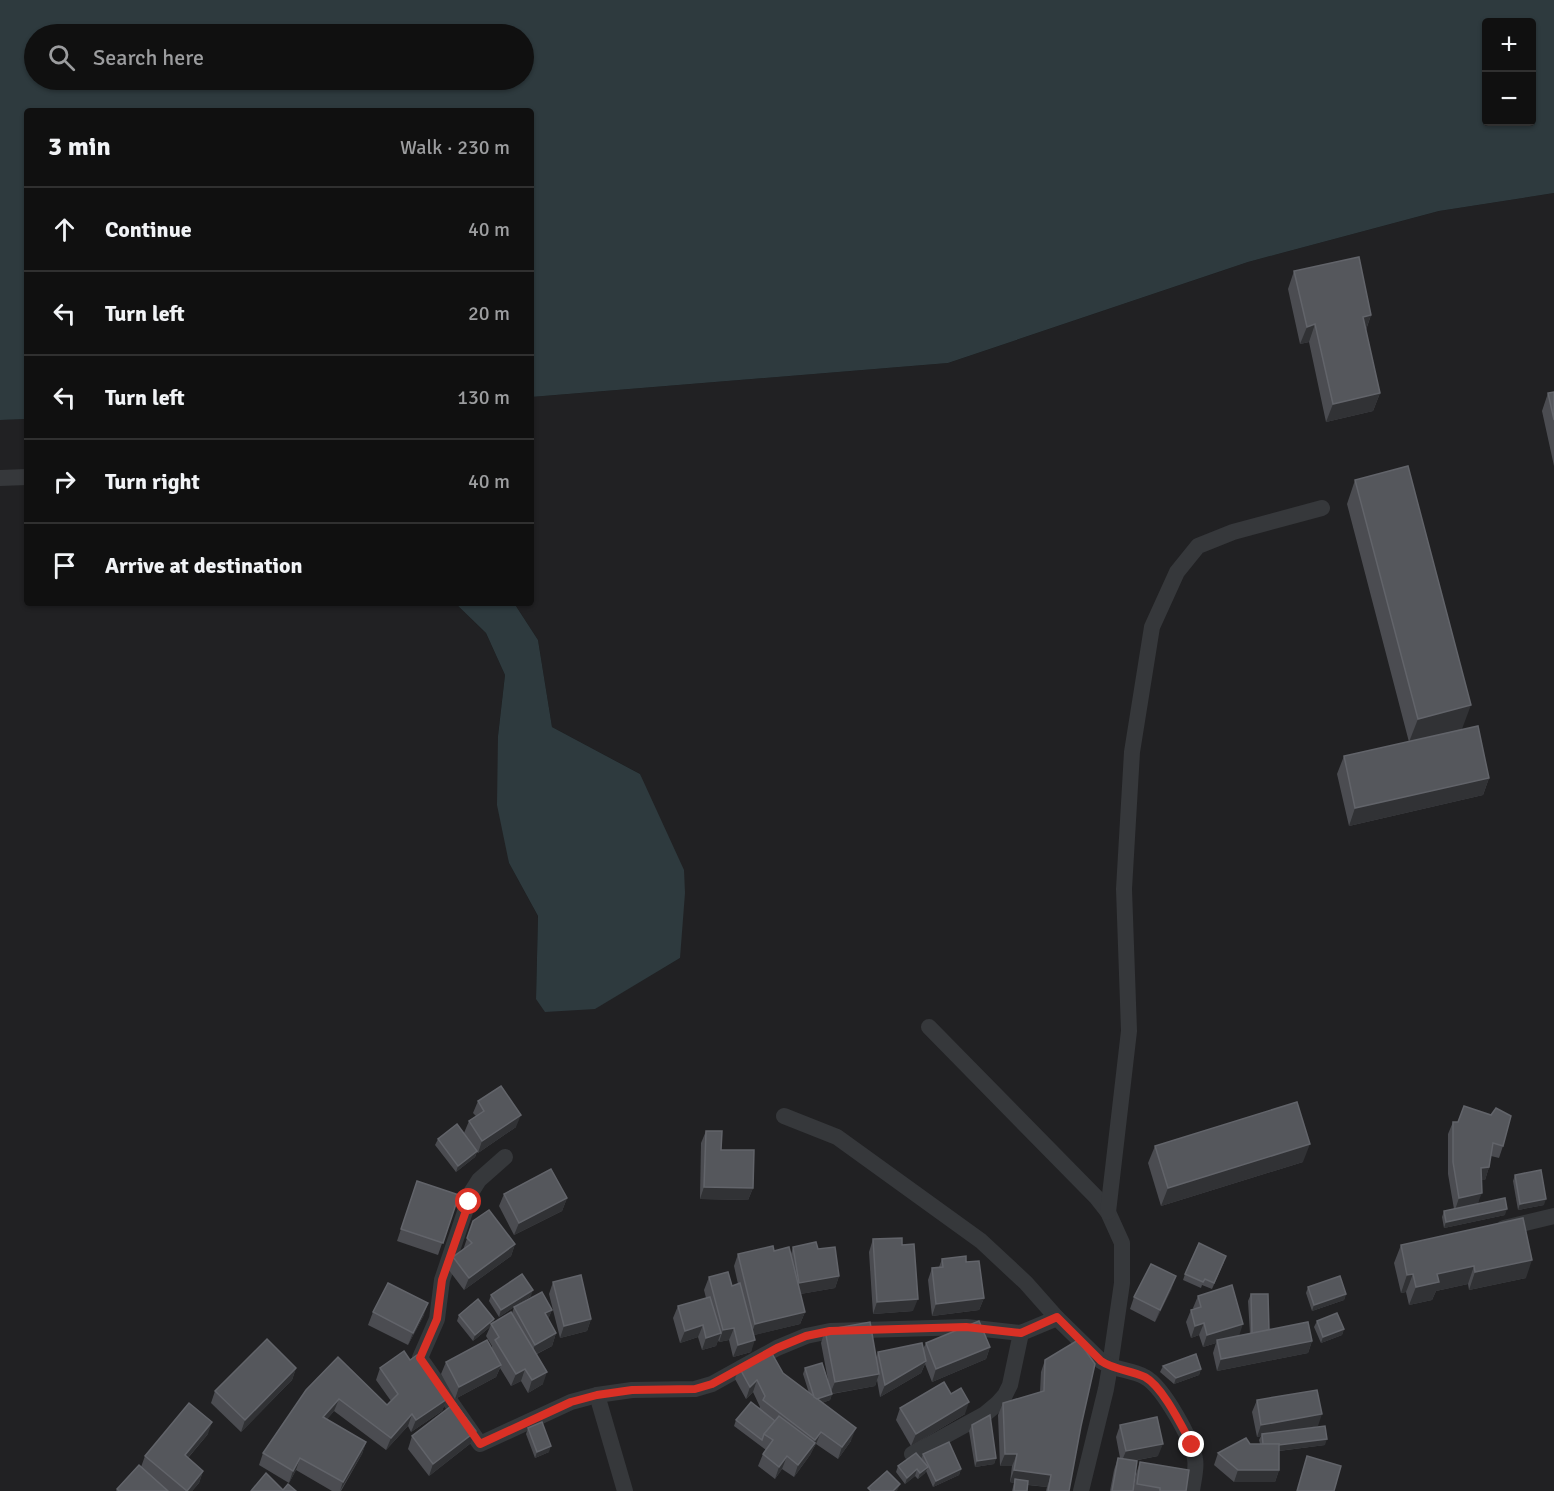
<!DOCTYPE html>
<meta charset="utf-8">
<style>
:root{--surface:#101010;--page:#1e1e1e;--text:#f1f3f6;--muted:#9c9d9f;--line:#303030}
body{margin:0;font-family:Signika,sans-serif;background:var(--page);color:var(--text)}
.controls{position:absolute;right:18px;top:18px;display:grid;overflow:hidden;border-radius:6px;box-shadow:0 2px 4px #0004}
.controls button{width:54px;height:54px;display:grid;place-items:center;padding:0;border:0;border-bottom:2px solid var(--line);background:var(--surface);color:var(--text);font:30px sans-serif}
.stop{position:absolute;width:18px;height:18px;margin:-14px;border:4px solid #d93025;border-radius:50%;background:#fff}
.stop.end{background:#d93025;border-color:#fff;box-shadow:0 2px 6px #0008}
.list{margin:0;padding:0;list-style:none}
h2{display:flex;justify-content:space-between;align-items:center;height:78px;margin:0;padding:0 24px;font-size:26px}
h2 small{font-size:20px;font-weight:400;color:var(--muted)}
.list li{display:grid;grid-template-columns:39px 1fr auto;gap:18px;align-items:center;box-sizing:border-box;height:84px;padding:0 24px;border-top:2px solid var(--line)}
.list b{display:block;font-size:22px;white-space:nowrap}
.list em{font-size:20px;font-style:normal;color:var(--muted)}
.icon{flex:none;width:33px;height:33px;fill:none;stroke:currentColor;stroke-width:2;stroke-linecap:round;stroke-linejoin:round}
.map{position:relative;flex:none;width:1554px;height:1491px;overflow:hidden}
.search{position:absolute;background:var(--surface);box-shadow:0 2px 4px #0004;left:24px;top:24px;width:510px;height:66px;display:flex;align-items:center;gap:15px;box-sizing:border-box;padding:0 21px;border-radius:33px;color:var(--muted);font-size:22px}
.panel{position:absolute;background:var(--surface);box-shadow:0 2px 4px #0004;left:24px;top:108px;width:510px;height:498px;border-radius:6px}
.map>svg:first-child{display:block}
.built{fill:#212123}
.water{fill:#2e3a3e;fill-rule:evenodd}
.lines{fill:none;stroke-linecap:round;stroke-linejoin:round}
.service{stroke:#36383b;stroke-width:16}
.wall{fill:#4b4c51}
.shaded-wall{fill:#313235}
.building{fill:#55575c;stroke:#62646a;stroke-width:1.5}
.route{stroke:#d93025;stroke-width:8}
</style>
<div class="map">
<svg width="1554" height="1491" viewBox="0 0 1554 1491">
<rect width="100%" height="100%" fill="#151516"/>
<polygon class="built" points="1554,193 1554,1491 0,1491 0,420 27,419 27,603 455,603 486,633 505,675 498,736 509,863 538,916 536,999 594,1009 680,958 640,774 552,727 538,640 514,603 531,603 531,397 948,363 1248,262 1439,211"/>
<g class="water">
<path d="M0 0H1554V193L1439 211 1248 262 948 363 531 397V111H27V419L0 420ZM1486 22H1532V122H1486ZM34 34H524V80H34Z"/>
<polygon points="455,603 514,603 538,640 552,727 640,774 684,870 685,893 680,958 595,1009 545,1012 536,999 538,916 509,863 497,805 498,736 505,675 486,633"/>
</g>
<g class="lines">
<g class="service">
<polyline points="0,478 27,477"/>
<path d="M929 1027 1097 1198 1108 1212 1122 1243V1283L1110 1366C1121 1370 1135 1371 1145 1377 1163 1387 1192 1439 1195 1459 1197 1469 1193 1481 1192 1491"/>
<polyline points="784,1116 837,1137 981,1241 1026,1283 1057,1318 1101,1361 1110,1366 1106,1389 1081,1491"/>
<polyline points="505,1157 479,1180 472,1191 442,1280 437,1319 420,1358 480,1444 571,1402 597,1395 632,1390 695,1389 712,1384 777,1348 806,1336 830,1331 966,1327 1021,1333 1057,1318"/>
<polyline points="1108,1212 1129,1031 1124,889 1132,752 1152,627 1177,572 1198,546 1233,532 1322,508"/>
<polyline points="1504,1228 1554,1216"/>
<polyline points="597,1395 625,1491"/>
<polyline points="912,1454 985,1414 997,1404 1005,1395 1010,1385 1021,1333"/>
</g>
</g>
<g class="wall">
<polygon points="1294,271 1371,315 1366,330 1380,393 1373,411 1326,422 1309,342 1300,344 1288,289"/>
<polygon points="1554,392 1554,466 1542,411 1548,393"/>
<polygon points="1355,480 1462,729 1436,736 1489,778 1483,795 1349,826 1337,774 1344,756 1409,742 1347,504"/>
<polygon points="478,1101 516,1127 478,1153 477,1152 475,1157 456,1172 435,1145 438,1139 470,1141 464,1133 469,1121 476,1116 473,1113"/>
<polygon points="1453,1122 1503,1146 1499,1158 1491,1156 1489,1167 1485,1180 1481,1180 1478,1204 1505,1215 1444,1228 1442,1217 1444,1211 1454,1209 1448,1174 1448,1134"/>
<polygon points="706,1131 753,1188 748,1200 700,1199 701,1143"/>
<polygon points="1155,1146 1303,1162 1161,1206 1148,1163"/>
<polygon points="1515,1175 1544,1205 1518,1210 1513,1181"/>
<polygon points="417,1181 459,1195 438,1255 397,1241"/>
<polygon points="504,1194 567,1198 562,1211 514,1235 499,1206"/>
<polygon points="473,1221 515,1244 511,1256 464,1290 448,1269 453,1257 463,1250"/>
<polygon points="873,1239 913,1311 873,1314 869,1252"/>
<polygon points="1401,1245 1526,1278 1469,1290 1468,1284 1436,1291 1432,1300 1409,1305 1406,1292 1401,1293 1394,1263"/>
<polygon points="793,1247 818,1249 839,1276 835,1288 800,1294 805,1312 800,1324 754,1335 751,1352 733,1357 729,1340 719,1342 718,1340 716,1346 702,1350 698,1337 680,1343 673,1318 678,1306 706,1298 704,1290 709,1277 732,1286 738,1284 734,1266 738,1254 774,1251 791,1254"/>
<polygon points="942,1259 966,1262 984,1298 979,1310 932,1316 928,1280 932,1268 939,1267"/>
<polygon points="1224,1262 1212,1289 1202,1285 1201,1288 1183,1280 1185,1274"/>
<polygon points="553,1282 591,1319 587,1331 560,1338 549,1294"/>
<polygon points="1308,1287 1346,1294 1344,1300 1312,1311 1306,1293"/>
<polygon points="1172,1288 1155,1322 1130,1309 1134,1297"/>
<polygon points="1251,1294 1269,1330 1312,1341 1308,1353 1217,1371 1213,1353 1216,1343 1203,1347 1199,1335 1191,1338 1186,1322 1191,1310 1194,1309 1193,1308 1198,1296 1239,1336 1250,1334 1248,1301"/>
<polygon points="491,1295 531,1296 499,1317 489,1301"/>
<polygon points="514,1307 552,1310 548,1319 556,1333 552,1346 537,1354 543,1384 528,1393 521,1381 511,1386 500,1368 496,1377 455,1399 441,1374 446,1362 492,1348 492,1346 486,1336 490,1327 473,1341 457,1321 459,1315 494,1319 493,1323 512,1313"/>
<polygon points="373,1312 424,1315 408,1345 368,1325"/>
<polygon points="1317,1321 1344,1329 1342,1335 1321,1343 1314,1327"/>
<polygon points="825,1330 876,1358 878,1352 923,1349 926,1343 990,1347 986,1359 932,1382 925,1364 921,1373 880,1397 877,1380 875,1386 832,1394 830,1400 822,1403 851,1441 838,1459 816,1444 813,1449 810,1455 794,1477 782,1469 775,1479 758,1466 763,1454 766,1450 734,1426 736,1420 759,1409 760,1407 753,1392 746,1399 735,1379 739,1367 783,1373 809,1393 803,1374 805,1368 828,1380 821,1343"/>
<polygon points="410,1360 447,1399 442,1411 411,1432 408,1426 386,1450 334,1411 327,1419 366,1442 362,1454 341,1491 332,1491 296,1470 289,1483 259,1465 263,1453 306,1390 387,1405 391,1401 376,1380 380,1368"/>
<polygon points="1045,1360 1081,1426 1069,1491 1046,1491 1047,1487 1028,1485 1027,1491 1012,1491 1014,1483 1010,1482 1012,1466 1000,1466 998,1415 1003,1403 1040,1392 1041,1372"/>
<polygon points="1163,1366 1201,1369 1199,1375 1174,1384 1160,1372"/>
<polygon points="296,1368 292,1380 241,1432 211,1403 215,1391"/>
<polygon points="951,1394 965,1414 911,1446 896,1420 900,1408"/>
<polygon points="1257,1400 1318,1426 1294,1430 1325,1445 1279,1451 1279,1470 1275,1482 1234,1482 1214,1465 1218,1453 1250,1444 1260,1444 1259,1440 1261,1436 1257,1437 1252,1412"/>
<polygon points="972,1425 996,1458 994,1464 975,1467 969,1431"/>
<polygon points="1120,1425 1158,1456 1133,1461 1133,1491 1110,1491 1114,1470 1118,1458 1120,1458 1116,1437"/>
<polygon points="528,1428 549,1452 535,1458 526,1434"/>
<polygon points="476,1431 471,1443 429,1476 408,1449 412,1436"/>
<polygon points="208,1434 188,1458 203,1471 199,1483 192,1491 116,1491 117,1489 141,1467 145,1456"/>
<polygon points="923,1454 961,1469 959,1475 933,1487 926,1471 925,1473 918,1479 915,1476 905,1484 896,1472 898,1466 921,1459"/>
<polygon points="1140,1462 1186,1491 1133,1491 1136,1474"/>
</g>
<g class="shaded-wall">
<polygon points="1371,315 1365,332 1363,317"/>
<polygon points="1315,324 1309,342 1300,344 1307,327"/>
<polygon points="1380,393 1373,411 1326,422 1333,404"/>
<polygon points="1471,705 1462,729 1409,742 1418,719"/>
<polygon points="1489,778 1483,795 1349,826 1355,808"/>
<polygon points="521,1115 516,1127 478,1153 482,1141"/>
<polygon points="1310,1144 1303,1162 1161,1206 1168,1188"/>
<polygon points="477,1151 475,1157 456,1172 458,1166"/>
<polygon points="1489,1167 1485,1180 1477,1180 1481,1168"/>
<polygon points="704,1187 753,1188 748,1200 700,1199"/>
<polygon points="1482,1193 1477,1205 1455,1210 1459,1198"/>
<polygon points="567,1198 562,1211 514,1235 519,1223"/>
<polygon points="1546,1199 1544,1205 1518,1210 1520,1204"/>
<polygon points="1507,1209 1505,1215 1444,1228 1446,1222"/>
<polygon points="515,1244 511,1256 464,1290 469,1278"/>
<polygon points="1532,1260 1526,1278 1469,1290 1475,1272"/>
<polygon points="1474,1266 1468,1284 1436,1291 1432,1300 1409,1305 1416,1287 1437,1274"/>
<polygon points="1413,1274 1406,1292 1401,1293 1407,1275"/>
<polygon points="839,1276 835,1288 795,1295 799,1283"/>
<polygon points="1176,1276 1172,1288 1155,1322 1160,1310"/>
<polygon points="533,1290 531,1296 499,1317 501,1310"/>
<polygon points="1346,1294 1344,1300 1312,1311 1314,1305"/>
<polygon points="984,1298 979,1310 932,1316 936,1304"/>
<polygon points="918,1299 913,1311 873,1314 877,1302"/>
<polygon points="428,1303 424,1315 408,1345 413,1333"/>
<polygon points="552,1310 547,1322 545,1313"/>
<polygon points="805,1312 800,1324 751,1336 755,1324"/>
<polygon points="494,1319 492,1325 491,1324 490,1327 473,1341 475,1335"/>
<polygon points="591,1319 587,1331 560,1338 564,1326"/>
<polygon points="1204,1323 1199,1335 1191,1338 1195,1326"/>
<polygon points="1243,1324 1239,1336 1217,1340 1216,1343 1203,1347 1207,1335"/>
<polygon points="703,1325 698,1337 680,1343 685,1331"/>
<polygon points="734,1328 729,1340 719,1342 723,1330"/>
<polygon points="1344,1329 1342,1335 1321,1343 1323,1337"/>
<polygon points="556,1333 552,1346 530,1357 535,1345"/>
<polygon points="721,1333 716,1346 702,1350 706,1338"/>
<polygon points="755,1340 751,1352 733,1357 738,1345"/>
<polygon points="1312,1341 1308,1353 1217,1371 1221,1359"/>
<polygon points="990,1347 986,1359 932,1382 936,1369"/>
<polygon points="926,1361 921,1373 880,1397 885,1385"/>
<polygon points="501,1365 496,1377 455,1399 459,1387"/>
<polygon points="296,1368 292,1380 241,1432 245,1420"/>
<polygon points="525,1369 521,1381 511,1386 516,1374"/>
<polygon points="1201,1369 1199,1375 1174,1384 1176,1378"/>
<polygon points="547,1372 543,1384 528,1393 532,1380"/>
<polygon points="879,1374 875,1386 830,1394 835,1382"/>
<polygon points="757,1380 753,1392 746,1399 750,1387"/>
<polygon points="832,1394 830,1400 813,1406 815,1400"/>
<polygon points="339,1399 334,1411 319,1429 323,1417"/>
<polygon points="447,1399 442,1411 411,1432 416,1420"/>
<polygon points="969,1402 965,1414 911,1446 916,1434"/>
<polygon points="412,1414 408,1426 386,1450 391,1438"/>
<polygon points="1322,1414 1318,1426 1262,1436 1262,1434 1261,1436 1257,1437 1261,1425"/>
<polygon points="212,1422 208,1434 180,1467 185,1455"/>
<polygon points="856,1428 851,1441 838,1459 842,1447"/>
<polygon points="476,1431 471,1443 429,1476 433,1464"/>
<polygon points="821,1432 816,1444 813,1449 810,1455 794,1477 798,1465 812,1446 815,1440"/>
<polygon points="1327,1439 1325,1445 1261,1453 1263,1447"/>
<polygon points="366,1442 362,1454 340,1491 343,1482"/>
<polygon points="1163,1444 1158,1456 1121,1463 1126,1451"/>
<polygon points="551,1446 549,1452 535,1458 537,1452"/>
<polygon points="1005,1454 1017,1454 1012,1466 1000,1466"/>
<polygon points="787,1456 782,1469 775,1479 779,1467"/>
<polygon points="300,1458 296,1470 289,1483 293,1471"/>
<polygon points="996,1458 994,1464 975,1467 977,1461"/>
<polygon points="928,1467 925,1473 918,1479 920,1473"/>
<polygon points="917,1469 915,1476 905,1484 907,1478"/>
<polygon points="961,1469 959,1475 933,1487 936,1481"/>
<polygon points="1014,1470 1051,1475 1047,1487 1015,1483 1015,1479 1014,1483 1010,1482"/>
<polygon points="1238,1470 1279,1470 1275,1482 1234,1482"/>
<polygon points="203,1471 199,1483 192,1491 187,1491"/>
<polygon points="900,1484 897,1491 893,1491"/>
</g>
<g class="building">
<polygon points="1359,257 1371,315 1363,317 1380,393 1333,404 1315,324 1307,327 1294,271"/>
<polygon points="1554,392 1554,420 1548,393"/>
<polygon points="1408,466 1471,705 1418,719 1355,480"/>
<polygon points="1478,726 1489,778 1355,808 1344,756"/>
<polygon points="501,1086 521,1115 482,1141 469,1121 484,1111 478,1101"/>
<polygon points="1297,1102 1310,1144 1168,1188 1155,1146"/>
<polygon points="1464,1106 1491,1115 1496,1108 1511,1116 1503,1146 1493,1143 1489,1167 1481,1168 1482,1193 1459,1198 1453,1162 1453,1122 1458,1122"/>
<polygon points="457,1124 477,1151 458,1166 438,1139"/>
<polygon points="706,1131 722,1131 721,1150 754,1150 753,1188 704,1187"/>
<polygon points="551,1169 567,1198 519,1223 504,1194"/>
<polygon points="1541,1170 1546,1199 1520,1204 1515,1175"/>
<polygon points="417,1181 459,1195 443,1243 401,1229"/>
<polygon points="1505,1198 1507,1209 1446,1222 1444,1211"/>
<polygon points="489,1210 515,1244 469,1278 453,1257 472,1243 467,1238 473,1221"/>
<polygon points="1523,1218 1532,1260 1475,1272 1474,1266 1437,1274 1439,1282 1416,1287 1413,1274 1407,1275 1401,1245"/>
<polygon points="902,1238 902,1245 914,1244 918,1299 877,1302 873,1239"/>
<polygon points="816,1242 818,1249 835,1247 839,1276 799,1283 793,1247"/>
<polygon points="1199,1243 1226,1256 1214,1283 1205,1279 1203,1282 1185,1274"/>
<polygon points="773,1246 774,1251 789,1247 805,1312 755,1324 738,1254"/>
<polygon points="966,1256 966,1262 979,1261 984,1298 936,1304 932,1268 943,1267 942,1259"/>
<polygon points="1151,1264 1176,1276 1160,1310 1134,1297"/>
<polygon points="728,1272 732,1286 740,1283 755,1340 738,1345 734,1328 723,1330 709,1277"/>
<polygon points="522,1274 533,1290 501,1310 491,1295"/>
<polygon points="581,1275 591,1319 564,1326 553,1282"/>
<polygon points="1340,1276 1346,1294 1314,1305 1308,1287"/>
<polygon points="388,1283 428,1303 413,1333 373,1312"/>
<polygon points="1232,1285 1243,1324 1207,1335 1204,1323 1195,1326 1191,1310 1201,1307 1198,1296"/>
<polygon points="542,1292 552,1310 545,1313 556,1333 535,1345 514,1307"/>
<polygon points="1251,1294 1268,1294 1269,1330 1252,1334"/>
<polygon points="710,1297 721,1333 706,1338 703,1325 685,1331 678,1306"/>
<polygon points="478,1299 494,1319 475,1335 459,1315"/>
<polygon points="511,1312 547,1372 532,1380 525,1369 516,1374 495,1340 499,1337 491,1324"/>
<polygon points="1337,1313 1344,1329 1323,1337 1317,1321"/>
<polygon points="979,1321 990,1347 936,1369 926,1343"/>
<polygon points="870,1322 879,1374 835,1382 825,1330"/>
<polygon points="1308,1322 1312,1341 1221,1359 1217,1340"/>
<polygon points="267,1339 296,1368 245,1420 215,1391"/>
<polygon points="487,1340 501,1365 459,1387 446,1362"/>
<polygon points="1078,1340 1095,1364 1081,1426 1069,1491 1048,1491 1051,1475 1014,1470 1017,1454 1005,1454 1003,1403 1044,1391 1045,1360"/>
<polygon points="922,1343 926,1361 885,1385 878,1352"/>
<polygon points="770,1350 783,1373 856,1428 842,1447 821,1432 815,1440 763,1400 765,1396 757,1380 750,1387 739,1367"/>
<polygon points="404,1351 410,1360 417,1355 447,1399 416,1420 412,1414 391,1438 339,1399 323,1417 366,1442 343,1482 300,1458 293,1471 263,1453 306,1390 338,1357 387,1405 398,1394 380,1368"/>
<polygon points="1196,1354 1201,1369 1176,1378 1163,1366"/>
<polygon points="822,1363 832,1394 817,1399 814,1397 805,1368"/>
<polygon points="944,1382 951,1394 961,1388 969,1402 916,1434 900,1408"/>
<polygon points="1317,1390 1322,1414 1261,1425 1257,1400"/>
<polygon points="751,1402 775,1421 764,1434 762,1440 736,1420"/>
<polygon points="189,1403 212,1422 185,1455 203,1471 187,1491 145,1456"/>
<polygon points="455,1403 476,1431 433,1464 412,1436"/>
<polygon points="990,1415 996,1458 977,1461 972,1425"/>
<polygon points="779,1416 815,1443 798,1465 787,1456 779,1467 763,1454 773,1440 764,1434"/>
<polygon points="1157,1417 1163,1444 1126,1451 1120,1425"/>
<polygon points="542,1422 551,1446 537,1452 528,1428"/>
<polygon points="1325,1426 1327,1439 1279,1445 1279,1444 1263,1444 1262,1434"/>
<polygon points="1246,1438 1250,1444 1279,1444 1279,1470 1238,1470 1218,1453"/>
<polygon points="949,1442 961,1469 936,1481 923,1454"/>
<polygon points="916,1453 928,1467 920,1473 917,1469 907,1478 898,1466"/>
<polygon points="1307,1456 1341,1466 1334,1491 1297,1491"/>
<polygon points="1118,1458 1137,1461 1133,1491 1112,1491"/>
<polygon points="1140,1462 1189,1470 1186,1491 1160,1491 1160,1488 1137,1484"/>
<polygon points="139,1465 168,1491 119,1491 117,1489"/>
<polygon points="887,1471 900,1484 893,1491 871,1491 868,1488"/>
<polygon points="266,1473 283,1490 288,1484 296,1491 251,1491"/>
<polygon points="1015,1479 1028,1481 1027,1491 1014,1491"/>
</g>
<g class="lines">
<path class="route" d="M469 1202 442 1280 437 1319 420 1358 480 1444 571 1402 597 1395 632 1390 695 1389 712 1384 777 1348 806 1336 830 1331 966 1327 1021 1333 1057 1317 1101 1361C1114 1370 1131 1370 1145 1377 1163 1387 1182 1427 1192 1445"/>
</g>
</svg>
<div class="controls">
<button>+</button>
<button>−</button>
</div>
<div class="stop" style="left:469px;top:1202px"></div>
<div class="stop end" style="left:1192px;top:1445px"></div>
<div class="search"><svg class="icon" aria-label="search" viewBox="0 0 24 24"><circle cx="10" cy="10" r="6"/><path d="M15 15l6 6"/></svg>Search here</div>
<section class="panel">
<h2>3 min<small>Walk · 230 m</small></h2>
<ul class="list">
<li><svg class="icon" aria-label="ahead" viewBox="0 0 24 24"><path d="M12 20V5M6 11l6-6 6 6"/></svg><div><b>Continue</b></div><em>40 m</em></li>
<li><svg class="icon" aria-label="left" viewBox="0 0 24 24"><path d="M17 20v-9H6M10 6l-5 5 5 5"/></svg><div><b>Turn left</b></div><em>20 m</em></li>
<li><svg class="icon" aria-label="left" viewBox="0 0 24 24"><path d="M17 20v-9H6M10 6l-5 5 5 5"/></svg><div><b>Turn left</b></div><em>130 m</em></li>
<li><svg class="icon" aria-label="right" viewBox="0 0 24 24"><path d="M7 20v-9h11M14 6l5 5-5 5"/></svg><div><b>Turn right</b></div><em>40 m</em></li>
<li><svg class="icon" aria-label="arrive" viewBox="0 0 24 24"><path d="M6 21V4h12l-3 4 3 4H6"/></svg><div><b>Arrive at destination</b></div></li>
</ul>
</section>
</div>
